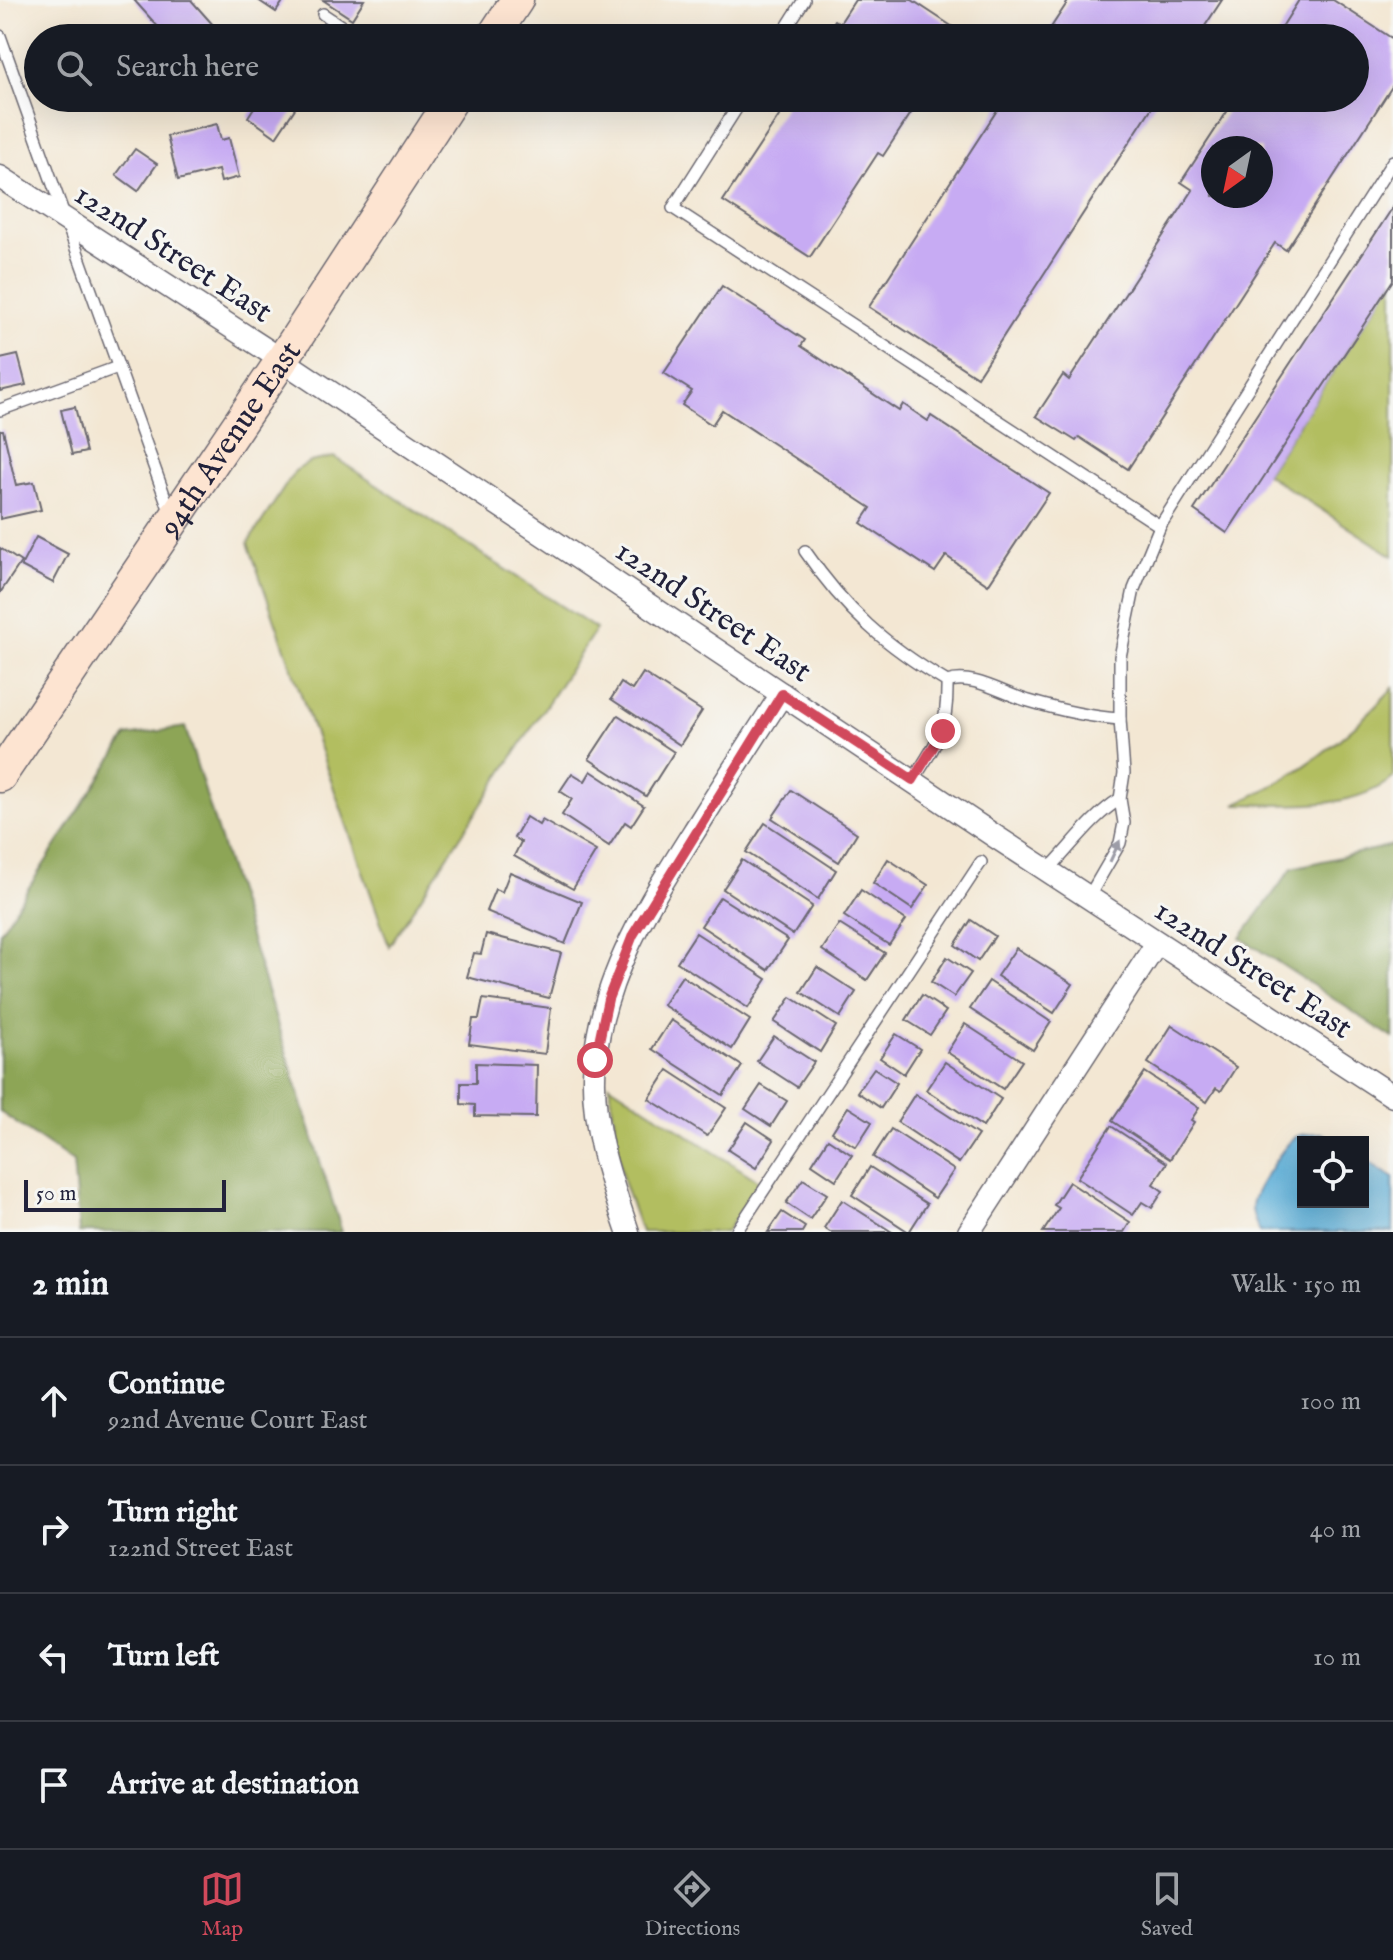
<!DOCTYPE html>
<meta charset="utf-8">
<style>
:root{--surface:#171b24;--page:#242831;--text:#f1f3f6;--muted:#9ea1a6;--line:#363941;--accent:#d1495b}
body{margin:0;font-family:"IM FELL English",serif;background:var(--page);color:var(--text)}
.controls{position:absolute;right:24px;bottom:24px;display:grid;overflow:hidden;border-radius:0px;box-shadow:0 8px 32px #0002}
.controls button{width:72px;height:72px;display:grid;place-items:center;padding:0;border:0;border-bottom:2px solid var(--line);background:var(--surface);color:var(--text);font:40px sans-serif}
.compass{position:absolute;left:1201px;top:136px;width:72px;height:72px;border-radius:50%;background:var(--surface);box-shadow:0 8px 32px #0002;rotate:213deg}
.scale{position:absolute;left:24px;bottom:20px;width:202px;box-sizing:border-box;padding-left:8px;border:4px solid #22223b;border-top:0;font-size:22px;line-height:28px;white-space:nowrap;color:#22223b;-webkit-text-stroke:6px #f6f6f2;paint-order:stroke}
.stop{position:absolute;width:24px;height:24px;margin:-18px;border:6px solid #d1495b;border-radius:50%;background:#fff}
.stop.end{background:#d1495b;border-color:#fff;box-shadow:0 2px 8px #0008}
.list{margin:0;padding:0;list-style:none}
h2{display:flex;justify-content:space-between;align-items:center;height:104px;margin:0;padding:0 32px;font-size:34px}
h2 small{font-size:26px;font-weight:400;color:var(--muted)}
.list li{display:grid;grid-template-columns:52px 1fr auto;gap:24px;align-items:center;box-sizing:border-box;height:128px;padding:0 32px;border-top:2px solid var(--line)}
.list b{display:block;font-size:30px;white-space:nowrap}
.list p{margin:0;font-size:26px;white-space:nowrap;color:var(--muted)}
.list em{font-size:26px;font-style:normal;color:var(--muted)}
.icon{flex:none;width:44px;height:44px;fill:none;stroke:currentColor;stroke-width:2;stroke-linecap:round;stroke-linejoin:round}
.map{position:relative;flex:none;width:1393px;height:1232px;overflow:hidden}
.search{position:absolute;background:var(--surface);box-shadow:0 8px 32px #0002;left:24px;right:24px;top:24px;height:88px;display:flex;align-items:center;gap:20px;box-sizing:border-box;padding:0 28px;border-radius:44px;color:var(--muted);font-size:30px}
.sheet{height:616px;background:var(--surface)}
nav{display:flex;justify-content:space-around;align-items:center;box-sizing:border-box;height:112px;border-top:2px solid var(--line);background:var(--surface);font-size:22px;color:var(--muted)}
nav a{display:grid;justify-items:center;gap:4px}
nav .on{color:var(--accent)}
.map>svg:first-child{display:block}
.green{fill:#b2be60;stroke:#6a704e;stroke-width:2}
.forest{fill:#8da556;stroke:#586448;stroke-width:2}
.water{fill:#5eb0d9;stroke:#40698a;stroke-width:2}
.building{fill:#c7abf3;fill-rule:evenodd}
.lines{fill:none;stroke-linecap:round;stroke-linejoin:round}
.service-casing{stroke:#6b6770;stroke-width:14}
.minor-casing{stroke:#6b6770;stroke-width:25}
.secondary-casing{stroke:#6b6770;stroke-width:35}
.service{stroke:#fff;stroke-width:11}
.minor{stroke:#fff;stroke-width:22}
.secondary{stroke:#fde4d1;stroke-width:32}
.oneway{fill:#9c9ca7}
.route{stroke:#d1495b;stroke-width:10}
.labels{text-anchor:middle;stroke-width:6;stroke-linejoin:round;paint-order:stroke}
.street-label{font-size:32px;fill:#22223b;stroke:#f6f6f2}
</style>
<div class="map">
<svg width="1393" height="1232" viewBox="0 0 1393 1232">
<rect width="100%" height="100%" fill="#f6f6f2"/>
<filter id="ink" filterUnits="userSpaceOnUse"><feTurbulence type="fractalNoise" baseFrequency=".0125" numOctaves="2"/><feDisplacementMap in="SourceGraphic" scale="16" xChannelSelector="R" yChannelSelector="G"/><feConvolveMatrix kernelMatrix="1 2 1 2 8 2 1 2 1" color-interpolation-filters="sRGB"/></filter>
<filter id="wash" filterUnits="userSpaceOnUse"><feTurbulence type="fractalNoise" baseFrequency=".006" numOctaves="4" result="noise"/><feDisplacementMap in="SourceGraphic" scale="32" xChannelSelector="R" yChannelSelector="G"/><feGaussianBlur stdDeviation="1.8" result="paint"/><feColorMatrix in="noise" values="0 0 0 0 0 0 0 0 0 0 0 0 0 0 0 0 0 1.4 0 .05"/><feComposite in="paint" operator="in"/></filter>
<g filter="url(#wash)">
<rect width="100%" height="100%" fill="#f3e7d3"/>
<g class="green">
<polygon points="1393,280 1393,556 1266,474"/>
<polygon points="334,457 596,629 389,946 248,543 295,471 310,462"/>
<path d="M1393 688V778C1349 812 1287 804 1235 804 1298 777 1347 738 1393 688Z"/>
<polygon points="609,1084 760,1182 726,1232 641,1232 623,1181"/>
</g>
<g class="forest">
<polygon points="185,727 342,1232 79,1232 73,1162 0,1112 0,932 127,736"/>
<polygon points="1393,845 1393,1038 1241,938 1292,868"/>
</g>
<path class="water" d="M1321 1133 1340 1142H1303V1202H1363V1158L1393 1178V1232H1260C1255 1222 1250 1212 1253 1201 1256 1189 1285 1143 1296 1137 1302 1133 1313 1134 1321 1133Z"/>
<g id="blocks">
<g class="building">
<polygon points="134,0 191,0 214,26 200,38 168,38"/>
<polygon points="258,0 284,0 276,12"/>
<polygon points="323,0 364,0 352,19"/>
<polygon points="855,0 912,0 956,29 950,38 823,38 835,20 840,23"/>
<polygon points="1069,0 1222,0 1197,38 1044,38"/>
<path d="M1299 0H1333L1393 39V85L1286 250 1275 243 1128 469 1079 437 1076 441 1036 416 1063 375 1069 380 1193 190 1181 182 1236 98H1355V38H1275ZM1213 148H1261V196H1213Z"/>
<polygon points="260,98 302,98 276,137 248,117"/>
<polygon points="791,98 921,98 883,156 878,153 810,257 723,201"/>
<polygon points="1005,98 1158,98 977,377 869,307"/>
<polygon points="217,124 221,140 229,138 239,177 221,182 218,170 178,180 167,136"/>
<polygon points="135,149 157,164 138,191 116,175"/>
<polygon points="1393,207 1393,280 1227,533 1194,510"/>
<polygon points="722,286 805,340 801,346 899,411 903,404 928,421 931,416 1049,493 988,585 946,556 935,572 861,523 871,508 722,410 712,425 682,405 692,391 664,373"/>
<polygon points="18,355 26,385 0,391 0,359"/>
<polygon points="75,407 86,452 72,455 61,410"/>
<polygon points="0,430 3,430 16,485 34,482 41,510 0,519"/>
<polygon points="36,537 68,554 53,583 21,566"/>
<polygon points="0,548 21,562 0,593"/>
<polygon points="643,673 702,711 680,745 611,699 621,683 632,690"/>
<polygon points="618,715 674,752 646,796 589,759"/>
<polygon points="591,771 644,806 631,826 625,822 609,846 562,815 572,799 560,791 572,773 585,781"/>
<polygon points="791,790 857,833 839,862 772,818"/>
<polygon points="526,817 539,825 542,820 596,851 573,889 514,856 521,842 514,838"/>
<polygon points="765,823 836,870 818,899 746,852"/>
<polygon points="888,859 928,885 912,909 873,883"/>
<polygon points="742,860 812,906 793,935 723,889"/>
<polygon points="510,872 582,902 565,944 486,911 495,889 502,892"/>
<polygon points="861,890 906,920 889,945 844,916"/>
<polygon points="720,897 788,940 768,970 701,926"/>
<polygon points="971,920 995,936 978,961 955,945"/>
<polygon points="839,924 885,953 867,980 822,950"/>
<polygon points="696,933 767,979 748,1008 677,962"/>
<polygon points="486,934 561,953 549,998 467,977 474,953 481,954"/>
<polygon points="1016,948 1073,984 1054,1013 997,976"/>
<polygon points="947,957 971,973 954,997 931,982"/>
<polygon points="817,967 856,992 840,1017 801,992"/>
<polygon points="682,976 750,1020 732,1049 663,1005"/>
<polygon points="989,981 1051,1022 1033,1050 970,1009"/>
<polygon points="922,995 946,1011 930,1035 906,1020"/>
<polygon points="791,997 836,1026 820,1052 774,1022"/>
<polygon points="483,999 551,1008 545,1054 469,1044 473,1019 479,1019"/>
<polygon points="671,1020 742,1066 723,1095 652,1049"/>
<polygon points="965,1024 1022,1061 1003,1089 947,1052"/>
<polygon points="1172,1025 1236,1067 1221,1091 1216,1088 1207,1102 1148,1063"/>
<polygon points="896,1034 920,1049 904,1074 880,1058"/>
<polygon points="774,1036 814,1062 797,1087 757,1061"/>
<polygon points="945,1062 1001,1099 983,1127 926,1090"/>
<polygon points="476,1063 537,1065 536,1117 475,1116 475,1105 461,1104 461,1083 476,1083"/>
<polygon points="874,1068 897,1083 881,1108 857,1092"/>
<polygon points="668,1070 726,1108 707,1136 649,1099"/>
<polygon points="1145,1072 1199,1108 1191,1120 1194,1122 1170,1159 1112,1121"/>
<polygon points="761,1085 787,1101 771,1126 745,1109"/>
<polygon points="915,1094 978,1135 959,1163 897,1122"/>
<polygon points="848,1107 872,1122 856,1147 832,1132"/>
<polygon points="747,1122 774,1140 756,1168 728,1150"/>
<polygon points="1111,1126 1167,1163 1153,1184 1163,1191 1152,1208 1142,1202 1133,1215 1077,1178"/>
<polygon points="891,1129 954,1170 935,1198 873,1157"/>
<polygon points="828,1139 852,1155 836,1180 812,1164"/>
<polygon points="870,1167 927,1204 909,1232 852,1195"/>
<polygon points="803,1179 827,1194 810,1219 786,1203"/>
<polygon points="1069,1182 1130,1222 1124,1232 1043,1232 1059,1208 1054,1205"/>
<polygon points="842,1200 892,1232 830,1232 824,1228"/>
<polygon points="782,1212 805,1227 802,1232 768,1232"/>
</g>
</g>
</g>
<g filter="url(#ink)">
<use href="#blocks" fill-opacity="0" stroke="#6b6770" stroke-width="2"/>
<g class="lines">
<defs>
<g id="service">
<polyline points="323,14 359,38"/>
<polyline points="0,36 171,514"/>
<polyline points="780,38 804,0"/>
<polyline points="743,98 673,208 1160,526"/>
<polyline points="0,410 118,367"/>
<path d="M805 551C846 611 885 645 947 682 948 730 938 741 913 780"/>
<path d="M947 682C973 673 1003 694 1029 701 1059 710 1089 717 1120 719"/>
<path d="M1047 871C1071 847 1091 817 1120 799"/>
<polyline points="1088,898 1120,843 1124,823 1120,799 1124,773 1120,719 1120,657 1134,589 1160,526 1393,161"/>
<polyline points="736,1232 981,862"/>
</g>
<g id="minor">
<polyline points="0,177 282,360 996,837 1393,1096"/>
<path d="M628 1232C609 1177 589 1119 595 1060 603 972 654 895 700 822 727 779 754 737 782 694"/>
<polyline points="969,1232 1157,943"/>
</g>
<g id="secondary">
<polyline points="492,38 517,0"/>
<path id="s1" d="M0 776 282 360 453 98"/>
</g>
</defs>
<use href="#service" class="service-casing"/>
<use href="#minor" class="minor-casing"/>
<use href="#secondary" class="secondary-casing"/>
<use href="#service" class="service"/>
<use href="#minor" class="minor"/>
<use href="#secondary" class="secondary"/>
</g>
<defs><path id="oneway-solid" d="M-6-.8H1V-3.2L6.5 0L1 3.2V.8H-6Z" transform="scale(2)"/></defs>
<use class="oneway" href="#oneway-solid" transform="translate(1115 851) rotate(-65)"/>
</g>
<g class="lines" filter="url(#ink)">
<polyline class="route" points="595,1060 608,999 633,935 782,694 913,780 943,731"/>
</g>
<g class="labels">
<g class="street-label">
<text transform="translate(174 252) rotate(33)" y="11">122nd Street East</text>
<text dy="11" stroke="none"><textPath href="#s1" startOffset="408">94th Avenue East</textPath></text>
<text transform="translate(714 610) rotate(34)" y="11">122nd Street East</text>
<text transform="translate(1254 968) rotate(33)" y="11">122nd Street East</text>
</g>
</g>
</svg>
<div class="controls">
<button><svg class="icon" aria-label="locate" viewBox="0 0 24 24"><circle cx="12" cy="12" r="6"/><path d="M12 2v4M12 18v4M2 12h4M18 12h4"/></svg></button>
</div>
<svg class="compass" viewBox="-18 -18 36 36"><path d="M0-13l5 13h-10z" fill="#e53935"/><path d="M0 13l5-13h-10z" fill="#9ea1a6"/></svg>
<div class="scale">50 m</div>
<div class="stop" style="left:595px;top:1060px"></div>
<div class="stop end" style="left:943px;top:731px"></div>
<div class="search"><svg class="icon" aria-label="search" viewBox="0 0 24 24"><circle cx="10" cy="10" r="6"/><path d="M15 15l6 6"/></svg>Search here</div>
</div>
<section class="sheet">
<h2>2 min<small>Walk · 150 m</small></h2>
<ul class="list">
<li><svg class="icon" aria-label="ahead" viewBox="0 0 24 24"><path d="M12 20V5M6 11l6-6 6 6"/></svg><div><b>Continue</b><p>92nd Avenue Court East</p></div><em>100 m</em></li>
<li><svg class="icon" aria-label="right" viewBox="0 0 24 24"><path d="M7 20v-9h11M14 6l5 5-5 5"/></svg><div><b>Turn right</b><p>122nd Street East</p></div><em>40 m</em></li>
<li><svg class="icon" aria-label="left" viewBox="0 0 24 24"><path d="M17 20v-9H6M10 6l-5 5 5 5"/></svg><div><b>Turn left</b></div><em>10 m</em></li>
<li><svg class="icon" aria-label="arrive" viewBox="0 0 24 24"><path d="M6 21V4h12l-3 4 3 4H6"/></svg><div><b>Arrive at destination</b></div></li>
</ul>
</section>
<nav>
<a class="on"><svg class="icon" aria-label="map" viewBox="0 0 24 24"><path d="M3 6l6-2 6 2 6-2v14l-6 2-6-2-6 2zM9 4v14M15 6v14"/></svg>Map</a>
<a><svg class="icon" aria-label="directions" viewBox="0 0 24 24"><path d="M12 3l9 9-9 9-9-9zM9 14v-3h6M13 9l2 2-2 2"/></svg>Directions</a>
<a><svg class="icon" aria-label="saved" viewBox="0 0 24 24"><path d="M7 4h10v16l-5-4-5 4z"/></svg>Saved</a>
</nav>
